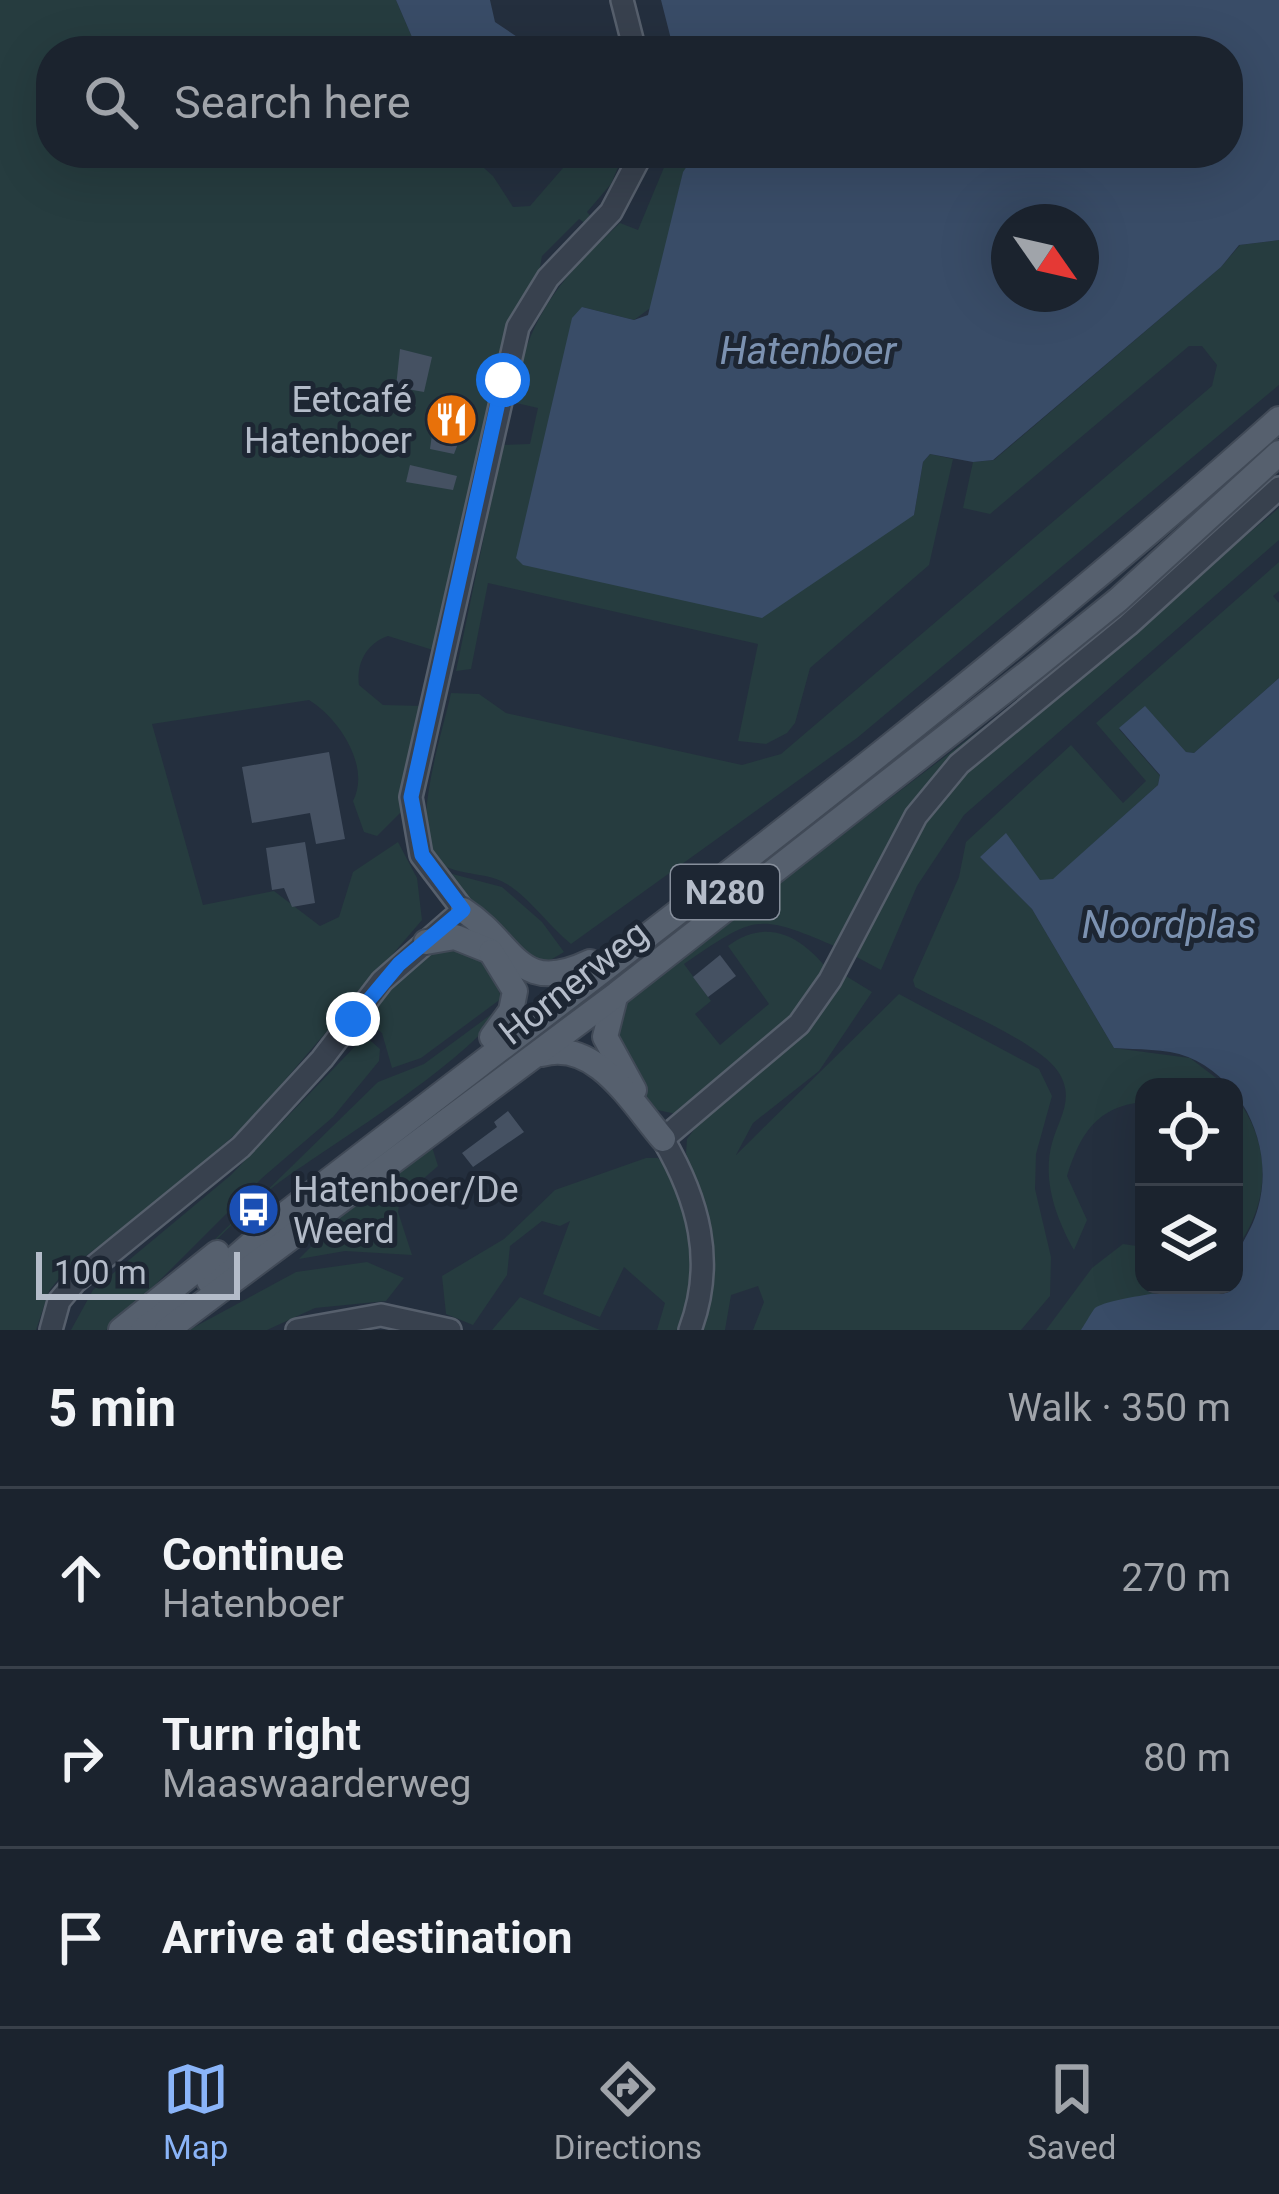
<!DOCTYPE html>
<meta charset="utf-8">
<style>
:root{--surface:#1b232e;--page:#242b36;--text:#f1f3f6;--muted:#a0a4aa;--line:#39404a;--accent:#8ab4f8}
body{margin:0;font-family:Roboto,sans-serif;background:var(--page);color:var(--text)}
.controls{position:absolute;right:36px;bottom:36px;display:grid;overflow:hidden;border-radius:24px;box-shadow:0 12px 48px #0002}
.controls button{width:108px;height:108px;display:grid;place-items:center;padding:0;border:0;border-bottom:3px solid var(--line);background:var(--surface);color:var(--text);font:60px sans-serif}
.compass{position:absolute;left:991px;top:204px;width:108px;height:108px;border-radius:50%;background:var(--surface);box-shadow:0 12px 48px #0002;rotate:124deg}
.scale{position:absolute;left:36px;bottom:30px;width:204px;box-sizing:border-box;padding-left:12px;border:6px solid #b4bcc9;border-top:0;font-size:33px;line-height:42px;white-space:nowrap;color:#b4bcc9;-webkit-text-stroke:9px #1d2633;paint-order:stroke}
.stop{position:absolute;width:36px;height:36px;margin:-27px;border:9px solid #1a73e8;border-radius:50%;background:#fff}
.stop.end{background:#1a73e8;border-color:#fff;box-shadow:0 3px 12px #0008}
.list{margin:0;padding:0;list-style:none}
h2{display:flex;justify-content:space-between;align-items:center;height:156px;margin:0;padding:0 48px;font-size:51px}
h2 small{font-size:39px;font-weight:400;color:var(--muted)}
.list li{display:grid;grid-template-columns:78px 1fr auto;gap:36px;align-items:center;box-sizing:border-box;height:180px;padding:0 48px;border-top:3px solid var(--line)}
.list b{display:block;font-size:45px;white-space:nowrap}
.list p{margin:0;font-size:39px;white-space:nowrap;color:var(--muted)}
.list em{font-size:39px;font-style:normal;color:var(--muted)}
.icon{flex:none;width:66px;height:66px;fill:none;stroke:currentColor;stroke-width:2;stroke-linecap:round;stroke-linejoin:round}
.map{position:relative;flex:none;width:1279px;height:1330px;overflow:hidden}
.search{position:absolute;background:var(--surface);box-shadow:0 12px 48px #0002;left:36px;right:36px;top:36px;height:132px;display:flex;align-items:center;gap:30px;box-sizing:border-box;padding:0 42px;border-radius:48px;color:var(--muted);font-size:45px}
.sheet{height:696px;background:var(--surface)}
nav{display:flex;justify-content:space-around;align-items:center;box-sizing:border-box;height:168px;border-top:3px solid var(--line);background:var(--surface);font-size:33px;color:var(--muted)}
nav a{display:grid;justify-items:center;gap:6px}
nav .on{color:var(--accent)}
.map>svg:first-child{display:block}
.green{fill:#263c3f}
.water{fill:#394c67;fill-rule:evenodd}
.building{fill:#455162}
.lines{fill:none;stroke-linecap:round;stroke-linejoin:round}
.minor-casing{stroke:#565f6c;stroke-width:26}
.major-casing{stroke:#414a57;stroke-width:28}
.minor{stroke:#38414e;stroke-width:21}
.major{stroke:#56606e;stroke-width:24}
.route{stroke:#1a73e8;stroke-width:15}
.labels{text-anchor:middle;stroke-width:10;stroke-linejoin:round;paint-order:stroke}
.shield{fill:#1d2633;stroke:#878f9c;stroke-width:3}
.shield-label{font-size:33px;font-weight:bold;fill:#b4bcc9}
.poi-label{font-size:36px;fill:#b4bcc9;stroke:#1d2633;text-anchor:end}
.street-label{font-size:36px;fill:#b4bcc9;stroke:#1d2633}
.water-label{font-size:39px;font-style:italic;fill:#7c92b1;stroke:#1d2633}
</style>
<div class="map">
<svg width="1279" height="1330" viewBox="0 0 1279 1330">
<rect width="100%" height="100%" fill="#242f3e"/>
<g class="green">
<path d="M0 0H396L418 51H51V153H467L493 176 513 207 530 206 576 153H624L611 184 587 212 595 221 589 226 579 219 542 256 538 279 508 328 433 650 388 636C367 643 356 663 359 685L383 705 424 706 403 810 377 836 364 832 353 801C371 767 339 718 309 700L152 724 203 905 274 891 320 926 339 917 353 872 398 842 417 878 422 920 250 1121 157 1204 65 1271 49 1291 36 1330H0Z"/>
<path d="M670 153 696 154 683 173 653 306 634 320 582 307 914 515 923 462 930 454 953 459 929 565 810 668 795 723 787 733 766 744 738 741 758 644 488 583 471 669 456 671 503 445 530 444 538 408 512 402C528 316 558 281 620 223L638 230Z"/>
<path d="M1279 240V385L857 738 571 944C549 926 533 902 510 886 489 871 461 877 439 863 406 841 444 728 451 693L479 694 506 713 742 765 781 754 1212 386 1217 365 1202 346H1189L990 514 963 508 973 462 994 460 1221 267 1240 245Z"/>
<polygon points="1279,508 1279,540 964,815 917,886 881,970 851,954 905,849 951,783"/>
<path d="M1279 562V591L1273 596 1279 603V678L1194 753 1186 752 1145 707 1119 729 1160 776 1158 785 1053 880H1040L980 857 1032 909 1114 1048 1190 1058 1228 1087H1144V1102C1097 1106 1080 1134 1067 1176L1087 1220 1074 1250C1056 1218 1042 1180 1052 1143 1059 1118 1075 1099 1059 1073 1039 1041 949 1006 915 987L913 980 959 877 966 842 1071 745 1123 803 1146 781 1096 723Z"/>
<path d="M1010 707 969 747 839 948C757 913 757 914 684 964L711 1001 695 1014 720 1045 769 1004 728 946C768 917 801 936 829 971L794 1020 695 1105 676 1114 653 1109C629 1073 600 1040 628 998Z"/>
<polygon points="441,871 502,887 542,922 564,952 542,965 519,956"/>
<polygon points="445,942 481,955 502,998 421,1058 392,1068 382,1033 364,1018 396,976"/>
<polygon points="841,973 872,992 819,1071 753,1123 736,1155 899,994 1039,1069 1052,1096 1036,1154 1035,1189 1051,1257 1050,1296 1021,1330 753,1330 764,1302 758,1286 731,1295 725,1330 698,1330 711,1250 709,1221 686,1153 687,1139 702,1119 795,1041"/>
<path d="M504 1005C472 1059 337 1141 281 1181 237 1213 199 1257 160 1295L378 1082 424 1064Z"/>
<polygon points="365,1036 380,1049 379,1061 333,1117 262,1178 128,1312 106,1330 71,1330 93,1290 231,1175"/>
<path d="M1234 1095C1272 1141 1272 1204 1234 1251Z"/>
<polygon points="432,1147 438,1166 400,1199 398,1212 412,1255 345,1251 299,1259 358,1199"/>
<path d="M646 1158H658C704 1205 694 1271 683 1330H657L665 1303 624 1267 600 1317 543 1294 570 1221 560 1226 542 1221 510 1246 507 1275 473 1325 446 1314 442 1276 504 1239 555 1190Z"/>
<path d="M1123 1244 1144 1247V1285H1194C1152 1303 1111 1288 1081 1330H1046L1092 1268Z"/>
<polygon points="367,1262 404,1278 386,1301 315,1308 267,1330 189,1330 296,1272"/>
<polygon points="520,1297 600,1330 492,1330"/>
</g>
<g class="water">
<polygon points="396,0 490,0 495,22 538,51 418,51"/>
<path d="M661 0H1279V240L1239 245 1221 267 993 460 973 462 930 454 923 462 914 515 762 618 523 565 516 558 572 318 582 307 634 320 648 315 683 172 696 153H1228V51H674ZM1009 222H1081V294H1009Z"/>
<path d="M1279 678V1330H1081C1085 1324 1093 1310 1095 1308 1109 1297 1212 1285 1234 1285 1234 1243 1248 1243 1258 1208 1275 1148 1244 1080 1188 1057 1165 1048 1138 1050 1114 1048L1032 909 980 857 1006 833 1040 880 1053 879 1158 785 1160 775 1119 728 1145 706 1186 752 1194 753Z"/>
</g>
<g class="building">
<polygon points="400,349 432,357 424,392 396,387"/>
<polygon points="435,412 469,415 454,454 430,449"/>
<polygon points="410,465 457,476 453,490 406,482"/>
<polygon points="329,752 345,839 316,844 310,813 252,823 242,767"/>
<polygon points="305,842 315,903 292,907 284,888 272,890 266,848"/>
<polygon points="720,955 736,976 708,997 693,977"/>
<polygon points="508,1111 524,1132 473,1167 462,1153 497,1127 494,1122"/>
</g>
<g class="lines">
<defs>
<g id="minor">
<polyline points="622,0 635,51"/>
<polyline points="51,1330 59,1301 75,1282 241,1147 322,1059 382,981 463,910 421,855 411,797 518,327 548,278 611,212 642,153"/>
<polyline points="297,1330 381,1315 450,1330"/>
<path d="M690 1330C716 1261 698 1199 663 1139L799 1024 830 980 916 816 959 764 1128 625 1279 488"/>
</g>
<g id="major">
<path d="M463 910C516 944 516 997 590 962"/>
<polyline points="426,942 455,937 490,951"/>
<polyline points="491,952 515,991 511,1011 492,1037"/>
<polyline points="615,997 605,1037 634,1090"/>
<path d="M542 1054C596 1039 631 1102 663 1139"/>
<path d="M209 1281 288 1212C622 954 964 701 1279 419"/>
<polyline points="121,1330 217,1253"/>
<polyline points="143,1330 176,1305"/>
<polyline points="167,1330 617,994 1035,667 1118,600 1279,453"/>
</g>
</defs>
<use href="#minor" class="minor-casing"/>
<use href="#major" class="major-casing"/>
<use href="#minor" class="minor"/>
<use href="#major" class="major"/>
</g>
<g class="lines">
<polyline class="route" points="353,1019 399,964 463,910 422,855 411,797 503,380"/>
</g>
<defs>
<symbol id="restaurant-disc" viewBox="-11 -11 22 22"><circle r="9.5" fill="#e8710a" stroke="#1d2633"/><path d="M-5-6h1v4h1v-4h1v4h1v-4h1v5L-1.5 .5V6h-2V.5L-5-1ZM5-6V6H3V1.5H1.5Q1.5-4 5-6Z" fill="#fff"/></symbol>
<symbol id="bus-disc" viewBox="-11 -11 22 22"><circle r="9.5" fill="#1a4fb4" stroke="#1d2633"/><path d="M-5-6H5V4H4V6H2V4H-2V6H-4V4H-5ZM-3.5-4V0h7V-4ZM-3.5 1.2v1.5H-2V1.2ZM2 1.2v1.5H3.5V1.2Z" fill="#fff"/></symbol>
</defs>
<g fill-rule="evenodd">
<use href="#restaurant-disc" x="422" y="390" width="59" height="59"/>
<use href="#bus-disc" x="224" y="1180" width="59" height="59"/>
</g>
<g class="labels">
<rect class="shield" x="671" y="865" width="108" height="54" rx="9"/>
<g class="shield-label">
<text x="725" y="904">N280</text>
</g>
<g class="poi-label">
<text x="412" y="412">Eetcafé<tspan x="412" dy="41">Hatenboer</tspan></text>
<text x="293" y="1202" text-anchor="start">Hatenboer/De<tspan x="293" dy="41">Weerd</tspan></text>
</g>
<g class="street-label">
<text transform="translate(573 982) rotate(-38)" y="13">Hornerweg</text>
</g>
<g class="water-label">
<text x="808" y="364">Hatenboer</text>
<text x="1169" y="938">Noordplas</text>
</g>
</g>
</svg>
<div class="controls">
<button><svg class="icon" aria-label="locate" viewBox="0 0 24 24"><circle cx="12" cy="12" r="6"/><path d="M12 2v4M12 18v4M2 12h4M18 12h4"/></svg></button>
<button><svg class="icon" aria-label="layers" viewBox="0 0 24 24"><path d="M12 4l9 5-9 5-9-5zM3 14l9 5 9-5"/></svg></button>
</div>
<svg class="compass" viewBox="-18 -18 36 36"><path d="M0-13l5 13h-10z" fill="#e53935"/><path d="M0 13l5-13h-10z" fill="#a0a4aa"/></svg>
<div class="scale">100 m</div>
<div class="stop" style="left:503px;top:380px"></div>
<div class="stop end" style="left:353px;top:1019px"></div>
<div class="search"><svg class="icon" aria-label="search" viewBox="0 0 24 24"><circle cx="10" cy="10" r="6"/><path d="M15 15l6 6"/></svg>Search here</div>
</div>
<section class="sheet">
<h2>5 min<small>Walk · 350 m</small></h2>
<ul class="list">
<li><svg class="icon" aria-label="ahead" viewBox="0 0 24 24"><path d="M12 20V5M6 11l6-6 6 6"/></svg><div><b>Continue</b><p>Hatenboer</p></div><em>270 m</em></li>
<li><svg class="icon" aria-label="right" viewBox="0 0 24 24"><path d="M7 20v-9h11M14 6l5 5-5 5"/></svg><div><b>Turn right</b><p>Maaswaarderweg</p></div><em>80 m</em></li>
<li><svg class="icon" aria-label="arrive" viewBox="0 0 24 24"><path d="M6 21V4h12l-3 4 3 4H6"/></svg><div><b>Arrive at destination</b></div></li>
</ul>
</section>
<nav>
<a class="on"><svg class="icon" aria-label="map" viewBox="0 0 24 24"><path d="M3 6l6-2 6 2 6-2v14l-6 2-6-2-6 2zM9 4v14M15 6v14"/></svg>Map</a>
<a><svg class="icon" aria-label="directions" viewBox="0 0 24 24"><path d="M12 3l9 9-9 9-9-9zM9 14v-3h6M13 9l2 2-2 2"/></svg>Directions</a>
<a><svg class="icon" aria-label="saved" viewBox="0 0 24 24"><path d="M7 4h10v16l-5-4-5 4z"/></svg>Saved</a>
</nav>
